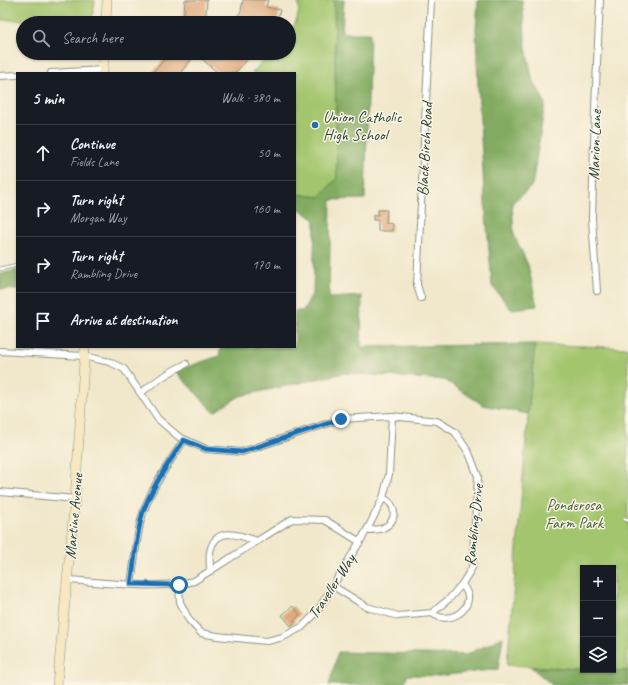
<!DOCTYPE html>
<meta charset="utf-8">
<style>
:root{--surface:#171b24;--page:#242831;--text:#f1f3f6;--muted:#9ea1a6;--line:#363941}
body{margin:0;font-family:Caveat,sans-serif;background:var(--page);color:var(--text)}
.controls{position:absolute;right:12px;bottom:12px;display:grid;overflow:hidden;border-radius:0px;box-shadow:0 1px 3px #0004}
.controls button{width:36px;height:36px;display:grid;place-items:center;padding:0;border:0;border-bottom:1px solid var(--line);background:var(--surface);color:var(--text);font:20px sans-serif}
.stop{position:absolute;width:12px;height:12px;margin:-9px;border:3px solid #1f6fb2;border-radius:50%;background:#fff}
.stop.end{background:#1f6fb2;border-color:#fff;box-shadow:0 1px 4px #0008}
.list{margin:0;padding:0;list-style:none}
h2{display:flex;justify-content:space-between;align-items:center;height:52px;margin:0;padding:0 16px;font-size:17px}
h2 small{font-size:13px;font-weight:400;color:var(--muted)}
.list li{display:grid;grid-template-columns:26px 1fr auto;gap:12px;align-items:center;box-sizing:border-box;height:56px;padding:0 16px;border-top:1px solid var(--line)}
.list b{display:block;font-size:15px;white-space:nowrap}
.list p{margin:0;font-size:13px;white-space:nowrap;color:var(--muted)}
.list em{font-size:13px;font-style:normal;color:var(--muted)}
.icon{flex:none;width:22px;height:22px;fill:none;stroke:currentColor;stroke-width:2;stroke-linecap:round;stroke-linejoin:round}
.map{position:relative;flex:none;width:628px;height:685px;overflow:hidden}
.search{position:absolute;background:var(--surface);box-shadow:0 1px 3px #0004;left:16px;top:16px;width:280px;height:44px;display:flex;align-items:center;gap:10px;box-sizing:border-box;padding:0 14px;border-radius:22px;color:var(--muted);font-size:15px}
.panel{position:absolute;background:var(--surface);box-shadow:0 1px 3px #0004;left:16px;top:72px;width:280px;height:276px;border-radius:0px}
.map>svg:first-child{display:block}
.green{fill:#a3c56d;stroke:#618150}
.forest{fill:#82aa60;stroke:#50744a}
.building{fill:#dea97c}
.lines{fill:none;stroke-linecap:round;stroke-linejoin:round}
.service-casing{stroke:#889280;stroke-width:4.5}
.minor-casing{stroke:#889280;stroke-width:8}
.secondary-casing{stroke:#889280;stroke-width:10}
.service{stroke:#fff;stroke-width:3}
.minor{stroke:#fff;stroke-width:6}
.secondary{stroke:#f7e8c3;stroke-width:9}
.route{stroke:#1f6fb2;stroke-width:5}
.poi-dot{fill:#1f6fb2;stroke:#fcf5e5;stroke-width:1.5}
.labels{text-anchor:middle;stroke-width:3;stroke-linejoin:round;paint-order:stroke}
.poi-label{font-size:16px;fill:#1f3d34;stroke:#fcf5e5;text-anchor:start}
.street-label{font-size:16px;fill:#1f3d34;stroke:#fcf5e5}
.park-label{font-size:16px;fill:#405f42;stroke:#fcf5e5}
</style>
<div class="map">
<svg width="628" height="685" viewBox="0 0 628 685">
<rect width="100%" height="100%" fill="#fcf5e5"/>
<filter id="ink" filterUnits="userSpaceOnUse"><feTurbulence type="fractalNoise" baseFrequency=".025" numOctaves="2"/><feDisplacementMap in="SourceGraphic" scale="8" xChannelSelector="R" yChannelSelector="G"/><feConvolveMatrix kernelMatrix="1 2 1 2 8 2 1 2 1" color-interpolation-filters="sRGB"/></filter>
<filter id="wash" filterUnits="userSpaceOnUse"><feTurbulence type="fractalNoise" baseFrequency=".012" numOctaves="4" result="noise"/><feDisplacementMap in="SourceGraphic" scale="16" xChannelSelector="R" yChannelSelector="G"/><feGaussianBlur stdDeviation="0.9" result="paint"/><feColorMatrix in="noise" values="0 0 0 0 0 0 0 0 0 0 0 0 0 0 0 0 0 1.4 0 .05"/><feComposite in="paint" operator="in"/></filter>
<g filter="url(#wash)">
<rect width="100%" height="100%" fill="#f1e8cc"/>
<g class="green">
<polygon points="0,0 95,0 92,20 0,20"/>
<path d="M298 0H334L337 178 320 197 295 194V73H252L270 53H289V32C298 22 300 12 298 0Z"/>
<path d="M535 344 628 348V671L609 670H613V568H583V669L507 665C517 558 524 451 535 344Z"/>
</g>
<g class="forest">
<polygon points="334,0 344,0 342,33 370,33 365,199 331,200 329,298 362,296 361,347 535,344 528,414 483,405 445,380 344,373 240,396 214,412 175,371 219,356 221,347 295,347 295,311 303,311 313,292 315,220 295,206 295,194 320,197 337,178"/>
<polygon points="478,0 522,0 526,48 532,77 545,103 532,186 512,203 514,235 528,265 537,306 511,309 492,286 484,190 478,87 476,30"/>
<polygon points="17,270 17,290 0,289 0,274"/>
<polygon points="503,637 498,669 439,676 408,675 403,685 329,685 338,652 466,655"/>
<polygon points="531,667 583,669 583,670 628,671 628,685 552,685"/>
</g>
<g id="blocks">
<g class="building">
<polygon points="185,0 207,0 205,23 183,23"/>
<polygon points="243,0 268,0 266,7 280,10 277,23 263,22 262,23 233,23 241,11"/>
<polygon points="170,53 253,53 235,73 218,73 196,54 180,73 152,73"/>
<polygon points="378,210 387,210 386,223 392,224 392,231 378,231 378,220 373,220 373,215 378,215"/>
<polygon points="293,606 300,615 294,620 295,622 291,626 282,615"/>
</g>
</g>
</g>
<g filter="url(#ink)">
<use href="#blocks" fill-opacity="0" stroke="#889280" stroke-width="1"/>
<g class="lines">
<defs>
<g id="service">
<polyline points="0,269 17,265"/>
<polyline points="625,519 628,520"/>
</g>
<g id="minor">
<polyline points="51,73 103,70"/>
<polyline points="0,76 17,75"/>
<polyline points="597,291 592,219 595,107 600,0"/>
<polyline points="421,298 417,285 431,0"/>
<polyline points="0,351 83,356 110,362 124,369 158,419 179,437 206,449 242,452 341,419 392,416 437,421 455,432 469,453 478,476 472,568 462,584 450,598 432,613 398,616 367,607 333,586"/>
<path d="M141 393C155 381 169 372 186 364"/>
<polyline points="0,492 75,499"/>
<path d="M367 530C373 530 378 530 383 528 398 521 397 504 383 498"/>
<path d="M210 571C210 565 209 558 210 552 215 525 240 535 257 541"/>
<path d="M67 580C106 582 157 590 194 581L292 519 325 520 360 542"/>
<path d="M131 584C134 564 136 543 140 524 147 493 167 466 184 440"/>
<polyline points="179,585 180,602 189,620 201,633 217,636 267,641 283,637 302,627 317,612 367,530 383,498 389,474 392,416"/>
<path d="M432 613C446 625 470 613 468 595 467 592 464 587 462 584"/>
</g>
<g id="secondary">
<polyline points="106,23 107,0"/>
<polyline points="103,73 104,53"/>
<polyline points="57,685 75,499 85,347"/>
</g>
</defs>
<use href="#service" class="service-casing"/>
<use href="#minor" class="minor-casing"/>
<use href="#secondary" class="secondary-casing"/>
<use href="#service" class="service"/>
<use href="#minor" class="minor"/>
<use href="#secondary" class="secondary"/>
</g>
</g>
<g class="lines" filter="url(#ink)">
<path class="route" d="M179 585 131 584C135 560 136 532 144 509 154 484 169 462 184 440L206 449 242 452 341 419"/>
</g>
<circle class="poi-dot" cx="315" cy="125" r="4"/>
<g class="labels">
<g class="poi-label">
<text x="323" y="122">Union Catholic<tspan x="323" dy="18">High School</tspan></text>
</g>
<g class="street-label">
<text transform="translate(594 145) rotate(-88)" y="6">Marion Lane</text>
<text transform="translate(424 149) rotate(-87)" y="6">Black Birch Road</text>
<text transform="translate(73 516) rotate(-85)" y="6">Martine Avenue</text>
<text transform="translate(473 525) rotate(-84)" y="6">Rambling Drive</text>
<text transform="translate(331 586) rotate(-57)" y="6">Traveller Way</text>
</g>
<g class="park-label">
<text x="574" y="510">Ponderosa<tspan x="574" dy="18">Farm Park</tspan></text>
</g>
</g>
</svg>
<div class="controls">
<button>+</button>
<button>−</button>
<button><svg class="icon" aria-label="layers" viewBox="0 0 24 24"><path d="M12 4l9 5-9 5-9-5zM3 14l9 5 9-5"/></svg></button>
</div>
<div class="stop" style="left:179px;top:585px"></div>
<div class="stop end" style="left:341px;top:419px"></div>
<div class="search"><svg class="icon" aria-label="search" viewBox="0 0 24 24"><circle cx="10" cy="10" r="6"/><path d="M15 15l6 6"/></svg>Search here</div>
<section class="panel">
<h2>5 min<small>Walk · 380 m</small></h2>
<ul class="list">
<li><svg class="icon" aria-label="ahead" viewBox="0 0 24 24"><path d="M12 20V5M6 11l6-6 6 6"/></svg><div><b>Continue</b><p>Fields Lane</p></div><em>50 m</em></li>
<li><svg class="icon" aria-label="right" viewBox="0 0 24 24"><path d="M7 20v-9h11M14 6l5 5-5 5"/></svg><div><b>Turn right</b><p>Morgan Way</p></div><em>160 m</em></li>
<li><svg class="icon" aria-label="right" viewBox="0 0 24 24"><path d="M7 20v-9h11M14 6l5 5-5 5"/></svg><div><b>Turn right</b><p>Rambling Drive</p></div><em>170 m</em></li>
<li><svg class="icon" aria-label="arrive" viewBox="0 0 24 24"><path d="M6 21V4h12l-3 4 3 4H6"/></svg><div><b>Arrive at destination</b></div></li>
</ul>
</section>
</div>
